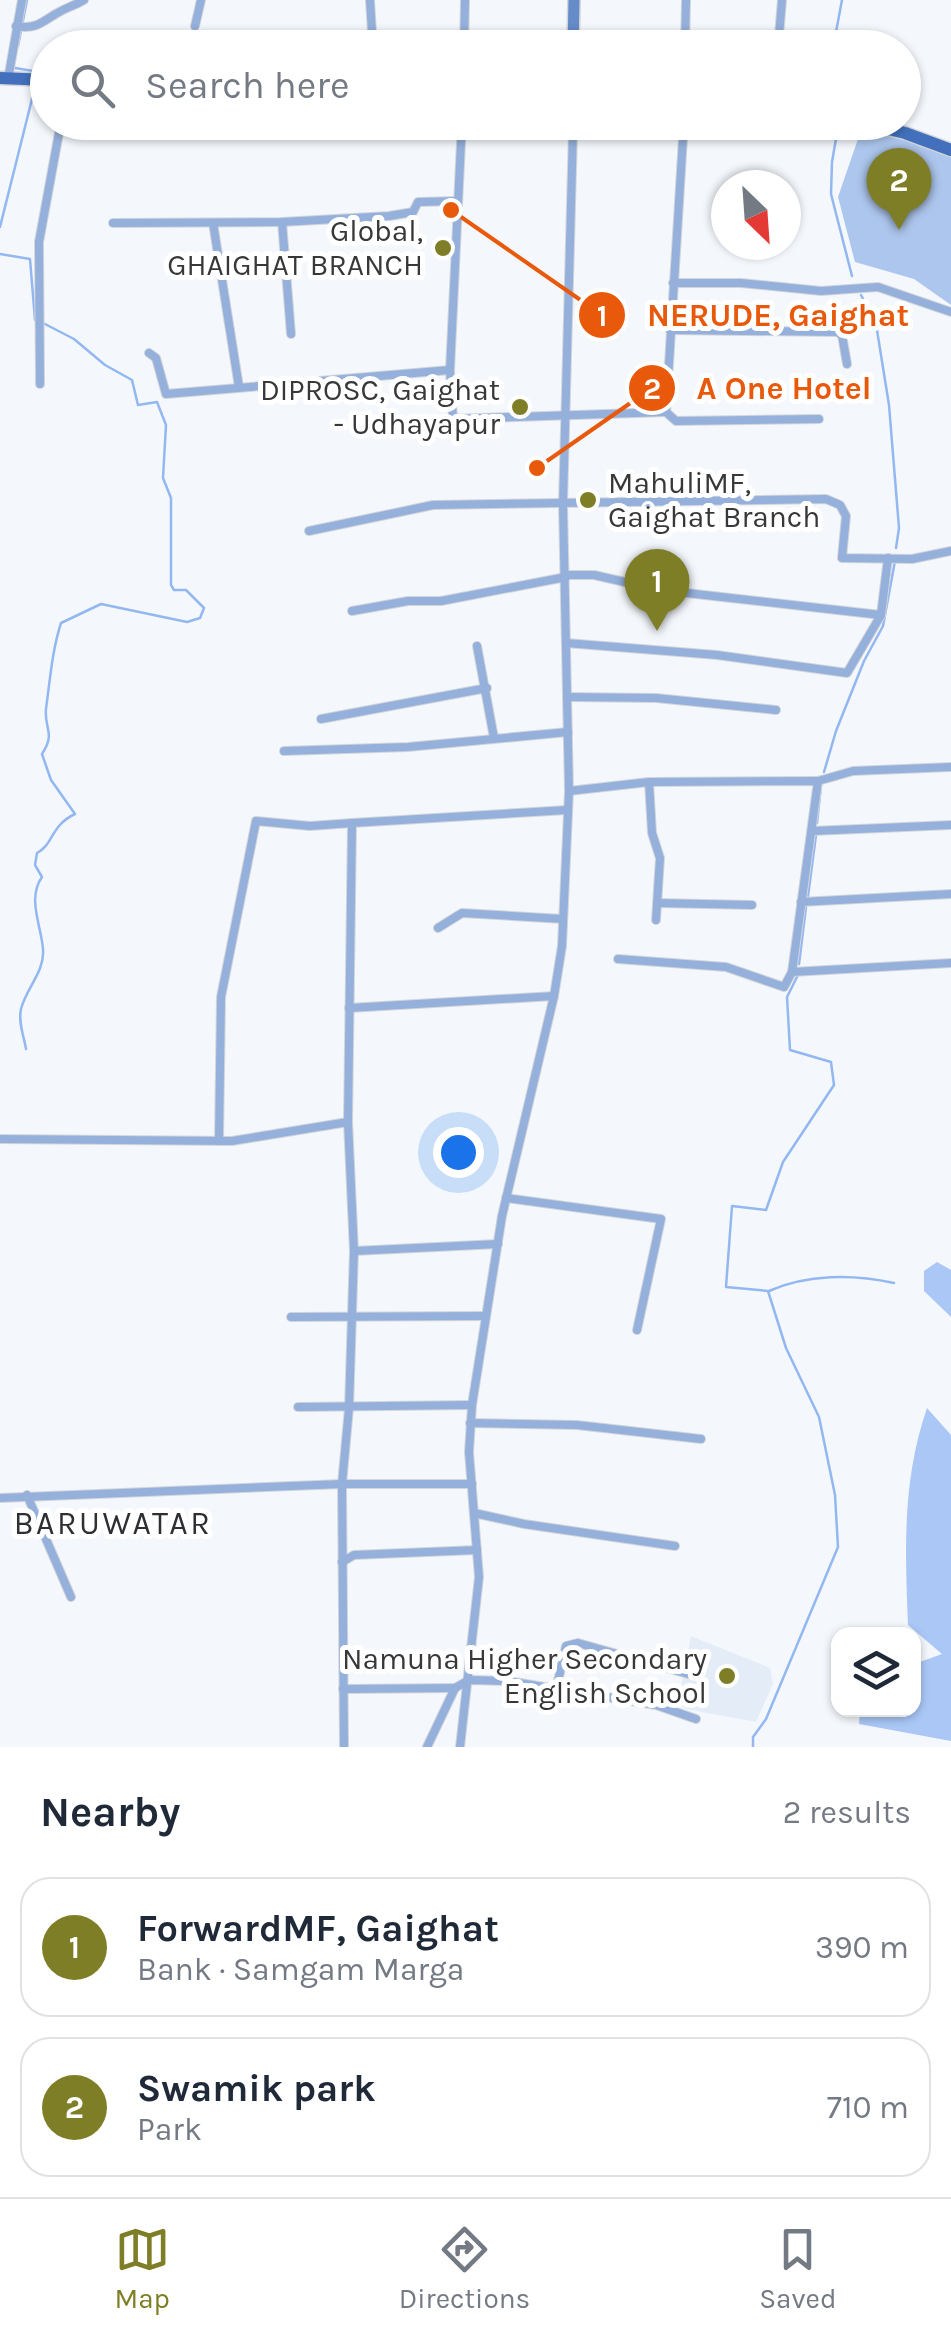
<!DOCTYPE html>
<meta charset="utf-8">
<style>
:root{--surface:#fff;--page:#f6f6f7;--text:#1f2937;--muted:#747a83;--line:#e0e1e3;--accent:#7e7e27}
body{margin:0;font-family:Karla,sans-serif;background:var(--page);color:var(--text)}
.controls{position:absolute;right:30px;bottom:30px;display:grid;overflow:hidden;border-radius:20px;box-shadow:0 2px 8px #0004}
.controls button{width:90px;height:90px;display:grid;place-items:center;padding:0;border:0;border-bottom:2px solid var(--line);background:var(--surface);color:var(--text);font:50px sans-serif}
.compass{position:absolute;left:711px;top:170px;width:90px;height:90px;border-radius:50%;background:var(--surface);box-shadow:0 2px 8px #0004;rotate:155deg}
.you{position:absolute;left:458px;top:1152px;width:35px;height:35px;margin:-25px;border:8px solid #fff;border-radius:50%;background:#1a73e8;box-shadow:0 0 0 15px #1a73e833}
.badge{display:grid;place-items:center;width:65px;height:65px;border-radius:50%;background:var(--accent);color:#fff;font-size:32px;font-weight:700}
.pin{position:absolute;translate:-50% -82px;filter:drop-shadow(0 2px 5px #0008)}
.pin::after{content:'';position:absolute;top:52px;width:35px;height:30px;background:inherit;clip-path:polygon(0 0,100% 0,50% 100%)}
.list{margin:0;padding:0;list-style:none}
h2{display:flex;justify-content:space-between;align-items:center;height:130px;margin:0;padding:0 40px;font-size:42px}
h2 small{font-size:32px;font-weight:400;color:var(--muted)}
.list li{display:grid;grid-template-columns:65px 1fr auto;gap:30px;align-items:center;box-sizing:border-box;height:140px;margin:0 20px 20px;padding:0 20px;border:2px solid var(--line);border-radius:30px}
.list b{display:block;font-size:38px;white-space:nowrap}
.list p{margin:0;font-size:32px;white-space:nowrap;color:var(--muted)}
.list em{font-size:32px;font-style:normal;color:var(--muted)}
.icon{flex:none;width:55px;height:55px;fill:none;stroke:currentColor;stroke-width:2;stroke-linecap:round;stroke-linejoin:round}
.map{position:relative;flex:none;width:951px;height:1747px;overflow:hidden}
.search{position:absolute;background:var(--surface);box-shadow:0 2px 8px #0004;left:30px;right:30px;top:30px;height:110px;display:flex;align-items:center;gap:25px;box-sizing:border-box;padding:0 35px;border-radius:55px;color:var(--muted);font-size:38px}
.sheet{height:450px;background:var(--surface)}
nav{display:flex;justify-content:space-around;align-items:center;box-sizing:border-box;height:140px;border-top:2px solid var(--line);background:var(--surface);font-size:28px;color:var(--muted)}
nav a{display:grid;justify-items:center;gap:5px}
nav .on{color:var(--accent)}
.map>svg:first-child{display:block}
.built{fill:#e4ecf7}
.green{fill:#adc6ed}
.forest{fill:#aac7f6}
.lines{fill:none;stroke-linecap:round;stroke-linejoin:round}
.stream{stroke:#93b7f0;stroke-width:2.5}
.minor-casing{stroke:#d2d5da;stroke-width:10}
.secondary-casing{stroke:#d2d5da;stroke-width:14}
.primary-casing{stroke:#d2d5da;stroke-width:15}
.minor{stroke:#95b0da;stroke-width:8}
.secondary{stroke:#658bc9;stroke-width:11}
.primary{stroke:#4270bc;stroke-width:12}
.poi-dot{fill:#7e7e27;stroke:#fff;stroke-width:4}
.labels{text-anchor:middle;stroke-width:10;stroke-linejoin:round;paint-order:stroke}
.poi-label{font-size:30px;fill:#37383a;stroke:#fff;text-anchor:end}
.neighbourhood-label{font-size:32px;letter-spacing:2.5px;fill:#2d2f33;stroke:#fff}
.leader{fill:none;stroke:#e8590c;stroke-width:4}
.callout-dot{fill:#e8590c;stroke:#fff;stroke-width:4}
.mark-label{font-size:30px;text-anchor:middle;font-weight:bold;fill:#fff}
.callout-label{font-size:32px;text-anchor:middle;font-weight:bold;fill:#e8590c;stroke:#fff;stroke-width:10;stroke-linejoin:round;paint-order:stroke}
</style>
<div class="map">
<svg width="951" height="1747" viewBox="0 0 951 1747">
<rect width="100%" height="100%" fill="#f4f8fd"/>
<polygon class="built" points="691,1636 770,1668 773,1684 756,1722 686,1709 678,1703"/>
<polygon class="green" points="900,135 951,157 951,305 914,279 855,262 838,197 859,136"/>
<g class="forest">
<polygon points="937,1262 951,1270 951,1317 924,1291 924,1271"/>
<path d="M927 1408 951 1435V1741L859 1724 860 1710H914V1664L942 1654 908 1625C905 1549 902 1481 927 1408Z"/>
</g>
<g class="lines">
<g class="stream">
<polyline points="18,46 27,0"/>
<polyline points="833,48 842,0"/>
<polyline points="15,68 39,72"/>
<polyline points="838,127 832,162 831,194 852,276"/>
<polyline points="0,227 35,87"/>
<polyline points="0,254 30,259 35,320"/>
<polyline points="861,295 876,324 889,405 899,528 896,548"/>
<polyline points="824,772 836,731 864,661 883,626 895,561"/>
<polyline points="817,823 821,786"/>
<polyline points="808,896 816,835"/>
<polyline points="799,964 806,907"/>
<path d="M26 1049C24 1037 18 1022 21 1009 26 988 45 972 43 949 41 925 27 898 42 877L35 865 37 853C53 845 51 825 75 814L51 780 42 754C56 733 44 729 46 709 50 680 52 651 61 623L101 604 187 622 200 618 204 608 186 590H174L171 585V498L163 478 166 425 157 402 138 405 132 380 105 365 74 339 43 323"/>
<path d="M769 1291C807 1274 853 1274 894 1283"/>
<polyline points="753,1747 753,1737 766,1719 838,1547 835,1495 819,1417 786,1348 768,1291 726,1287 732,1206 766,1210 783,1162 834,1085 831,1062 790,1050 787,997 798,975"/>
</g>
<defs>
<g id="minor">
<polyline points="370,0 373,48"/>
<path d="M16 26C39 30 43 20 61 11 69 7 77 4 84 0"/>
<polyline points="195,26 201,0"/>
<polyline points="464,48 465,0"/>
<polyline points="685,48 686,0"/>
<polyline points="778,48 782,0"/>
<polyline points="8,79 22,0"/>
<polyline points="462,122 450,370 453,419 666,412 684,122"/>
<polyline points="282,222 291,334"/>
<polyline points="113,223 282,222 389,216 413,212 418,202 456,201"/>
<polyline points="213,223 239,387"/>
<polyline points="673,283 741,283 821,291 878,287 951,312"/>
<polyline points="670,330 837,332 842,335 847,364"/>
<polyline points="149,353 156,358 166,394 450,370"/>
<polyline points="40,384 39,242 61,122"/>
<polyline points="666,412 676,421 819,419"/>
<polyline points="309,531 433,505 826,499 840,505 846,516 842,558 912,559 951,551"/>
<polyline points="565,575 594,575 660,590 881,615"/>
<polyline points="352,611 408,601 441,601 566,577"/>
<polyline points="566,643 717,655 847,673 881,615 888,558"/>
<polyline points="477,646 494,738"/>
<polyline points="567,697 656,698 776,710"/>
<polyline points="321,719 487,688"/>
<polyline points="284,751 408,747 568,732"/>
<polyline points="818,781 853,771 951,767"/>
<polyline points="649,782 652,833 660,858 656,920"/>
<polyline points="569,791 649,782 818,781 792,972 951,963"/>
<polyline points="812,831 951,825"/>
<polyline points="801,902 951,894"/>
<polyline points="657,903 752,905"/>
<polyline points="438,928 462,913 563,919"/>
<polyline points="618,959 726,967 784,987 792,972"/>
<polyline points="349,1008 554,996"/>
<polyline points="0,1139 232,1141 348,1122"/>
<polyline points="219,1141 221,997 256,821 310,826 352,823"/>
<polyline points="506,1198 661,1219 637,1330"/>
<polyline points="354,1251 498,1244"/>
<polyline points="291,1317 485,1316"/>
<polyline points="298,1407 472,1405"/>
<polyline points="470,1423 577,1425 701,1439"/>
<polyline points="27,1495 71,1597"/>
<polyline points="0,1498 342,1484 472,1484"/>
<polyline points="474,1513 524,1524 675,1546"/>
<polyline points="342,1562 354,1555 477,1550"/>
<polyline points="343,1689 455,1688"/>
<polyline points="556,1690 566,1646 578,1643 688,1674"/>
<polyline points="344,1747 342,1484 349,1408 354,1251 348,1122 352,823 567,810"/>
<polyline points="427,1747 455,1688 469,1680 507,1681 656,1705 696,1719"/>
<polyline points="460,1747 479,1577 469,1452 472,1405 502,1216 554,996 562,946 569,791 563,504 573,131"/>
</g>
<polyline id="secondary" points="573,48 574,0"/>
<g id="primary">
<polyline points="0,78 48,80"/>
<path d="M553 122C563 133 576 133 586 122"/>
<polyline points="859,122 905,133 951,150"/>
</g>
</defs>
<use href="#minor" class="minor-casing"/>
<use href="#secondary" class="secondary-casing"/>
<use href="#primary" class="primary-casing"/>
<use href="#minor" class="minor"/>
<use href="#secondary" class="secondary"/>
<use href="#primary" class="primary"/>
</g>
<g class="poi-dot">
<circle cx="443" cy="248" r="10"/>
<circle cx="520" cy="407" r="10"/>
<circle cx="588" cy="500" r="10"/>
<circle cx="727" cy="1676" r="10"/>
</g>
<g class="labels">
<g class="poi-label">
<text x="423" y="241">Global,<tspan x="423" dy="34">GHAIGHAT BRANCH</tspan></text>
<text x="500" y="400">DIPROSC, Gaighat<tspan x="500" dy="34">- Udhayapur</tspan></text>
<text x="608" y="493" text-anchor="start">MahuliMF,<tspan x="608" dy="34">Gaighat Branch</tspan></text>
<text x="707" y="1669">Namuna Higher Secondary<tspan x="707" dy="34">English School</tspan></text>
</g>
<g class="neighbourhood-label">
<text x="113" y="1534">BARUWATAR</text>
</g>
</g>
<path class="leader" d="M451 210L602 315M537 468L652 388"/>
<g class="callout-dot">
<circle cx="451" cy="210" r="10"/>
<circle cx="537" cy="468" r="10"/>
<circle cx="602" cy="315" r="25"/>
<circle cx="652" cy="388" r="25"/>
</g>
<g class="mark-label">
<text x="602" y="326">1</text>
<text x="652" y="399">2</text>
</g>
<g class="callout-label">
<text x="778" y="326">NERUDE, Gaighat</text>
<text x="784" y="399">A One Hotel</text>
</g>
</svg>
<div class="controls">
<button><svg class="icon" aria-label="layers" viewBox="0 0 24 24"><path d="M12 4l9 5-9 5-9-5zM3 14l9 5 9-5"/></svg></button>
</div>
<svg class="compass" viewBox="-18 -18 36 36"><path d="M0-13l5 13h-10z" fill="#e53935"/><path d="M0 13l5-13h-10z" fill="#747a83"/></svg>
<div class="you"></div>
<div class="pin badge" style="left:657px;top:631px">1</div>
<div class="pin badge" style="left:899px;top:230px">2</div>
<div class="search"><svg class="icon" aria-label="search" viewBox="0 0 24 24"><circle cx="10" cy="10" r="6"/><path d="M15 15l6 6"/></svg>Search here</div>
</div>
<section class="sheet">
<h2>Nearby<small>2 results</small></h2>
<ul class="list">
<li><span class="badge">1</span><div><b>ForwardMF, Gaighat</b><p>Bank · Samgam Marga</p></div><em>390 m</em></li>
<li><span class="badge">2</span><div><b>Swamik park</b><p>Park</p></div><em>710 m</em></li>
</ul>
</section>
<nav>
<a class="on"><svg class="icon" aria-label="map" viewBox="0 0 24 24"><path d="M3 6l6-2 6 2 6-2v14l-6 2-6-2-6 2zM9 4v14M15 6v14"/></svg>Map</a>
<a><svg class="icon" aria-label="directions" viewBox="0 0 24 24"><path d="M12 3l9 9-9 9-9-9zM9 14v-3h6M13 9l2 2-2 2"/></svg>Directions</a>
<a><svg class="icon" aria-label="saved" viewBox="0 0 24 24"><path d="M7 4h10v16l-5-4-5 4z"/></svg>Saved</a>
</nav>
